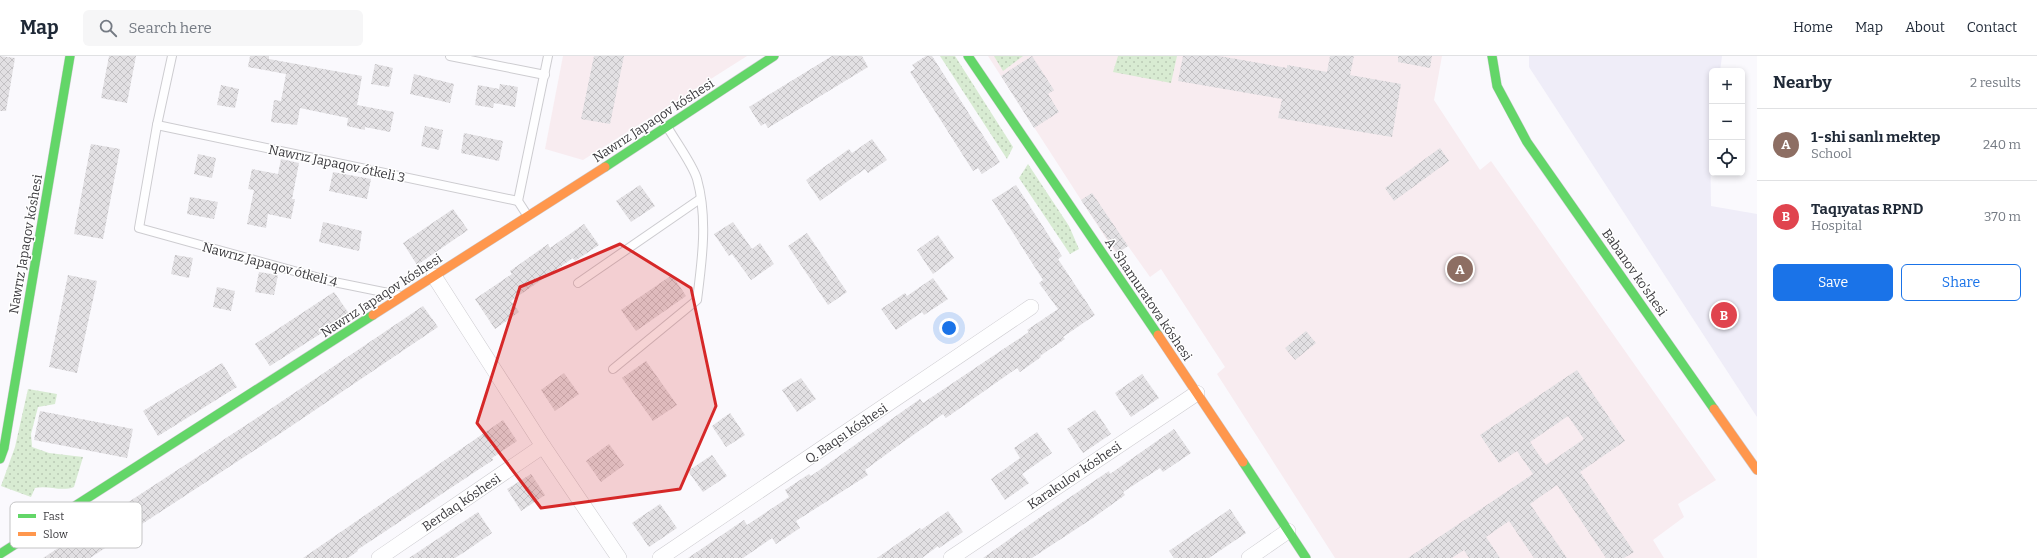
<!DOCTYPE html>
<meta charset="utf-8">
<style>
:root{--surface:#fff;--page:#f6f6f7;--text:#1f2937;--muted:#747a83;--line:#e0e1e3;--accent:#1a73e8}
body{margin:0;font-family:Bitter,serif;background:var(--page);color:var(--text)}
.controls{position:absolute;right:12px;top:12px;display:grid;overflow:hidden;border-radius:6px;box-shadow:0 2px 6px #0003}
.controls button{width:36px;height:36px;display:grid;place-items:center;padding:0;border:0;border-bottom:1px solid var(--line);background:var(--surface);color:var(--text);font:20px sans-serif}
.you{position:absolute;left:949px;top:272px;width:14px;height:14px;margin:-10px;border:3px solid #fff;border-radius:50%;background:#1a73e8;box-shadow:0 0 0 6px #1a73e833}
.badge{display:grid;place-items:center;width:26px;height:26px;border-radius:50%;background:var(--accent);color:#fff;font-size:13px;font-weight:700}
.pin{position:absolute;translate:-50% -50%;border:2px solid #fff;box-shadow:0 1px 4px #0006}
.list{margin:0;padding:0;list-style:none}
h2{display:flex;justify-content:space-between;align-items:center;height:52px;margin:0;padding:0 16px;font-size:17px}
h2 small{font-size:13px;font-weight:400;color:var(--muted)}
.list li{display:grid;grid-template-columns:26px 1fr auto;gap:12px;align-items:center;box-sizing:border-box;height:72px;padding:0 16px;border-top:1px solid var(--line)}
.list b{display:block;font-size:15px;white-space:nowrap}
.list p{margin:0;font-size:13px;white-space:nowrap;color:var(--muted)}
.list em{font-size:13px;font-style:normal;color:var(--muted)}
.actions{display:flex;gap:8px;padding:12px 16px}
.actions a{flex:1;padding:9px 0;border:1px solid var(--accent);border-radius:6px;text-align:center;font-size:14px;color:var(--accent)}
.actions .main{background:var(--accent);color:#fff}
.icon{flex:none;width:22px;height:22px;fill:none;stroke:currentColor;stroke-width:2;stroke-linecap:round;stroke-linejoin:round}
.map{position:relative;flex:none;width:1757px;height:502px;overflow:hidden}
header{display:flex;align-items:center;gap:24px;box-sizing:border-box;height:56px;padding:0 20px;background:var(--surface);border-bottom:1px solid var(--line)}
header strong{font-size:19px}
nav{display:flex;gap:22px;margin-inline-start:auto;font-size:14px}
.search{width:280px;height:36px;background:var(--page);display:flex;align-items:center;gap:10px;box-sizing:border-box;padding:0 14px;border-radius:6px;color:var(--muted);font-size:15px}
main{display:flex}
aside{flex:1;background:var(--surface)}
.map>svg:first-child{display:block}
.built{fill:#efedf8}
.education{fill:#f8ecf0}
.grass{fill:url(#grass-dots)}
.building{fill:url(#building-cross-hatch);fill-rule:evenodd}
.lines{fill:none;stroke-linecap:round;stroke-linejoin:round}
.lane-casing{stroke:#cdccd0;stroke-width:10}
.street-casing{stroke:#cdccd0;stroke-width:16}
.fast-casing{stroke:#cdccd0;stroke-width:10}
.slow-casing{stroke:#cdccd0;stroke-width:10}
.lane{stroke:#fefeff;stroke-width:8}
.street{stroke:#fefeff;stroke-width:15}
.fast{stroke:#63d668;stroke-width:9}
.slow{stroke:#ff974d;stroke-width:9}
.marked{fill:#d62828;fill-opacity:0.2;stroke:#d62828;stroke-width:3;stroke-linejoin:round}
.labels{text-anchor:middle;stroke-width:3;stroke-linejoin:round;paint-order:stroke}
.street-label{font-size:13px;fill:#3b3a3e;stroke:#fff}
.key{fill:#fff;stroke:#c4c4c5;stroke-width:1}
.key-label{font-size:11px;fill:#3b3a3e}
</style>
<header>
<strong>Map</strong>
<div class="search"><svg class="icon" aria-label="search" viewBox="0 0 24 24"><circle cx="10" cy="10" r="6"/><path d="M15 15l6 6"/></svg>Search here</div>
<nav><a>Home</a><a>Map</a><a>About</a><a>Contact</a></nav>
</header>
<main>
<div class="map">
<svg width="1757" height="502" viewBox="0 0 1757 502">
<defs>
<pattern id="grass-dots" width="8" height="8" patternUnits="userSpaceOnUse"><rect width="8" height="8" fill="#d8ebd2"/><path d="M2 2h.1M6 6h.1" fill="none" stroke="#bacab5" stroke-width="1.8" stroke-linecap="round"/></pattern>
<pattern id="building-cross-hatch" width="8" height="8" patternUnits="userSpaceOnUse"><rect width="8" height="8" fill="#e2e0e3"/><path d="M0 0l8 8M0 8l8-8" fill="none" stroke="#c3c1c4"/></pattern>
</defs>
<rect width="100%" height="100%" fill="#faf9fd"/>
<polygon class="built" points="1529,0 1722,0 1720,15 1712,15 1712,60 1710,73 1711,150 1757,158 1757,361 1529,11"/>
<g class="education">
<polygon points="563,0 747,0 583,104 545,93"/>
<polygon points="988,0 1442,0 1434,44 1480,114 1491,105 1716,424 1678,448 1684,461 1653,484 1664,502 1335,502 1217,318 1225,311 1161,213 1150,221 1128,190 1116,198"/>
</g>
<g class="grass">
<polygon points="940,0 955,0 1013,91 1007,103"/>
<polygon points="994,0 1023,0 1003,15"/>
<polygon points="1118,0 1177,0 1171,27 1113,16"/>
<polygon points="1028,108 1069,170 1079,193 1070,198 1019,122"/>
<path d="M28 333 57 338 55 348 38 351 31 378 32 391 49 397 83 401 74 431C61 436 49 429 35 432L31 441 1 430 15 391Z"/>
</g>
<g class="building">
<polygon points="0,0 15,2 6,55 0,55"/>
<polygon points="109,0 136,0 127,47 101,42"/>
<polygon points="250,0 269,0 269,3 362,20 357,49 394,56 390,76 365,71 365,74 347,70 348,62 300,52 297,69 271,66 274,44 281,45 286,18 248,11"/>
<polygon points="594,0 624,0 610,68 581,63"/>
<polygon points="832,0 862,0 868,11 768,72 765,67 761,70 749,51"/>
<polygon points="926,0 932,0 1000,106 982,118 978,112 973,115 910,16 915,13 912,9"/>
<polygon points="1032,0 1054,34 1048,38 1059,56 1034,72 1001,20"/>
<polygon points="1183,0 1219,0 1287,12 1287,9 1327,16 1330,0 1354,0 1350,19 1401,28 1392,81 1278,62 1282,43 1178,25"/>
<polygon points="1398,0 1432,0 1430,12 1398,6"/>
<polygon points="375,8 393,12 389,31 371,28"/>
<polygon points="414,18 454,28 450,47 410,38"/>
<polygon points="500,28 518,31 515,51 494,47 493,52 475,49 478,29 499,33"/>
<polygon points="221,29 239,33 235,52 217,49"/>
<polygon points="425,70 443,74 439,94 421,90"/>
<polygon points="464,77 503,85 499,105 461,97"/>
<polygon points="872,83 887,104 868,117 865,113 820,145 806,124 849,93 852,97"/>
<polygon points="91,88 120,93 103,183 74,178"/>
<polygon points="1440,92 1449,105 1394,145 1385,132"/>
<polygon points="198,98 216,102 212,122 194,118"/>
<polygon points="281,103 299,107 292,143 295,143 291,163 268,158 266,172 247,168 254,134 248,133 252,113 278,118"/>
<polygon points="333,116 371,123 367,143 329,135"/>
<polygon points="640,129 655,150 631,166 616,145"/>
<polygon points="1016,129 1062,200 1058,203 1095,259 1063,281 1065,283 1040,300 1041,301 1020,316 1017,312 946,362 943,358 899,389 865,414 868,419 796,465 800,472 776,488 772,482 743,502 688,502 744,464 747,469 789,441 785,434 809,418 811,420 920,343 923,347 1029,276 1027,274 1058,253 1039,227 1043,224 992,144"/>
<polygon points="1092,137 1128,190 1117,197 1081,144"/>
<polygon points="190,141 218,146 214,163 187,158"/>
<polygon points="453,153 468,174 417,209 403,187"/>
<polygon points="323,166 362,175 359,195 319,186"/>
<polygon points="733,166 752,193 760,187 774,208 751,224 732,198 729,200 714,178"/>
<polygon points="584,168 599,189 575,205 573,202 511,245 519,256 495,273 475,243 512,218 510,215 548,188 550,192"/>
<polygon points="807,177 847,236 828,249 788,190"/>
<polygon points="938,179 954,202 933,218 917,194"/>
<polygon points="175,199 193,202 189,222 171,218"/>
<polygon points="259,216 278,219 274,239 255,236"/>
<polygon points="68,219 97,225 77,317 49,311"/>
<polygon points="672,219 686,240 636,275 621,254"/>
<polygon points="933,222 948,243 924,259 922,256 896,274 881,253 905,237 907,240"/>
<polygon points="217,231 235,235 231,255 213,251"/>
<polygon points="334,236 350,259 270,310 255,288"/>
<polygon points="423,250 438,271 281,377 90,502 43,502 269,354"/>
<polygon points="1306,275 1316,287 1295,304 1285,292"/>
<polygon points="646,305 677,349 653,365 622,322"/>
<polygon points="222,307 237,331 158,380 143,355"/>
<path d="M1577 314 1625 385 1580 416 1634 496 1624 502H1606L1557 429 1530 448 1567 502H1534L1509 465 1486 481 1500 502H1469L1464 494 1452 502H1408L1533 418 1517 395 1499 407 1480 379ZM1568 360 1584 383 1546 409 1530 386Z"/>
<polygon points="564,317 579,338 555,355 541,334"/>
<polygon points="1142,318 1159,342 1131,361 1115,337"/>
<polygon points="801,322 816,343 797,356 782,334"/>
<polygon points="1095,354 1111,378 1083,397 1067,373"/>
<polygon points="40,355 133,373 127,402 34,384"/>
<polygon points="730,357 745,379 726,391 712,370"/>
<polygon points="503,364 517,385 492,402 493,404 357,494 358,495 348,502 303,502"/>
<polygon points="1174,373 1191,397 1163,416 1160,412 1123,436 1125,439 1093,462 1032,502 983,502 1039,462 1109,415 1110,418"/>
<polygon points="1037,376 1052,397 1022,418 1029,427 1005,444 991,423 1020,402 1014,392"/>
<polygon points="609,388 624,409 601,426 586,405"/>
<polygon points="712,399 727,420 703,436 688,415"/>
<polygon points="531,418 545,439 521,455 507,433"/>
<polygon points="660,448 677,472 649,491 632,467"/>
<polygon points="1230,453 1246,477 1209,502 1174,502 1169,495"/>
<polygon points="948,455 963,476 939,492 938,490 922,502 877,502 920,472 921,474"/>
<polygon points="478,456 492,477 466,495 455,502 409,502"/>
</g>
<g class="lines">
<defs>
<g id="lane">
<polyline points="172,0 157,69 139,172 334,226 398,239"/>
<polyline points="450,0 545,19"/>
<polyline points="157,69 518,145"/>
<polyline points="527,159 518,145 548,0"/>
<polyline points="578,227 700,143"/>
<path d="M613 313 697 244C702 205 708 162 697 123 693 109 676 86 668 72"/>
</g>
<g id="street">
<polyline points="434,220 543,390 619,502"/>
<polyline points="379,502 543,390"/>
<polyline points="660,502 1031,251"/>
<polyline points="951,502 1197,337"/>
<polyline points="1249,502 1288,475"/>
</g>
<g id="fast">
<polyline points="968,0 1158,279"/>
<polyline points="1492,0 1497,30 1527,86 1714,353"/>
<polyline points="605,111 774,0"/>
<polyline points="0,403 4,392 70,0"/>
<polyline points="1243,406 1306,502"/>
<polyline points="0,498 373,259"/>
</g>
<g id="slow">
<polyline points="373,259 605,111"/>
<polyline points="1158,279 1243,406"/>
<polyline points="1714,353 1757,414"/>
</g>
</defs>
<use href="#lane" class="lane-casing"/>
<use href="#street" class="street-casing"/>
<use href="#fast" class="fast-casing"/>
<use href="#slow" class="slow-casing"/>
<use href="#lane" class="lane"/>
<use href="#street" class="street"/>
<use href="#fast" class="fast"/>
<use href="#slow" class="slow"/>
</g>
<path class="marked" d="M620 188 691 232 716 350 680 433 541 452 477 367 520 231Z"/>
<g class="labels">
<g class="street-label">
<text transform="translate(653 64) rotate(-33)" y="5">Nawrız Japaqov kóshesi</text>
<text transform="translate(337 107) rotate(12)" y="5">Nawrız Japaqov ótkeli 3</text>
<text transform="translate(25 188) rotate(-80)" y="5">Nawrız Japaqov kóshesi</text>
<text transform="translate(270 208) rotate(15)" y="5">Nawrız Japaqov ótkeli 4</text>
<text transform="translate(1635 216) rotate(55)" y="5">Babanov ko'shesi</text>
<text transform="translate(381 239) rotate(-33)" y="5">Nawrız Japaqov kóshesi</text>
<text transform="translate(1149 243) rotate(56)" y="5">A. Shamuratova kóshesi</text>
<text transform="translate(846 377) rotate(-34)" y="5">Q. Baqsı kóshesi</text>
<text transform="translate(1074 419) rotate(-34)" y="5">Karakulov kóshesi</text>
<text transform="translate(461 446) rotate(-34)" y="5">Berdaq kóshesi</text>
</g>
</g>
<rect x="10" y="446" width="132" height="46" rx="6" class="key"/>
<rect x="18" y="458" width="18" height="4" fill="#63d668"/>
<rect x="18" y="476" width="18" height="4" fill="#ff974d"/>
<g class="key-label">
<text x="43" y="464">Fast</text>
<text x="43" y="482">Slow</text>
</g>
</svg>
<div class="controls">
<button>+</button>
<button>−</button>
<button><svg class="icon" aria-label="locate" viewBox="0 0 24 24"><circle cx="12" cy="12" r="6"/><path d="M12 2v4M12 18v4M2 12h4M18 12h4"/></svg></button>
</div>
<div class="you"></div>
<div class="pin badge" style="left:1460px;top:213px;background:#8d6e63">A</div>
<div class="pin badge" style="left:1724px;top:259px;background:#e0444e">B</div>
</div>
<aside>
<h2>Nearby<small>2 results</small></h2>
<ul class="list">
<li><span class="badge" style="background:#8d6e63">A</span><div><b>1-shi sanlı mektep</b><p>School</p></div><em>240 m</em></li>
<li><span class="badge" style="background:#e0444e">B</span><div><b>Taqıyatas RPND</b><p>Hospital</p></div><em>370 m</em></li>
</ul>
<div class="actions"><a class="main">Save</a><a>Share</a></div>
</aside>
</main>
